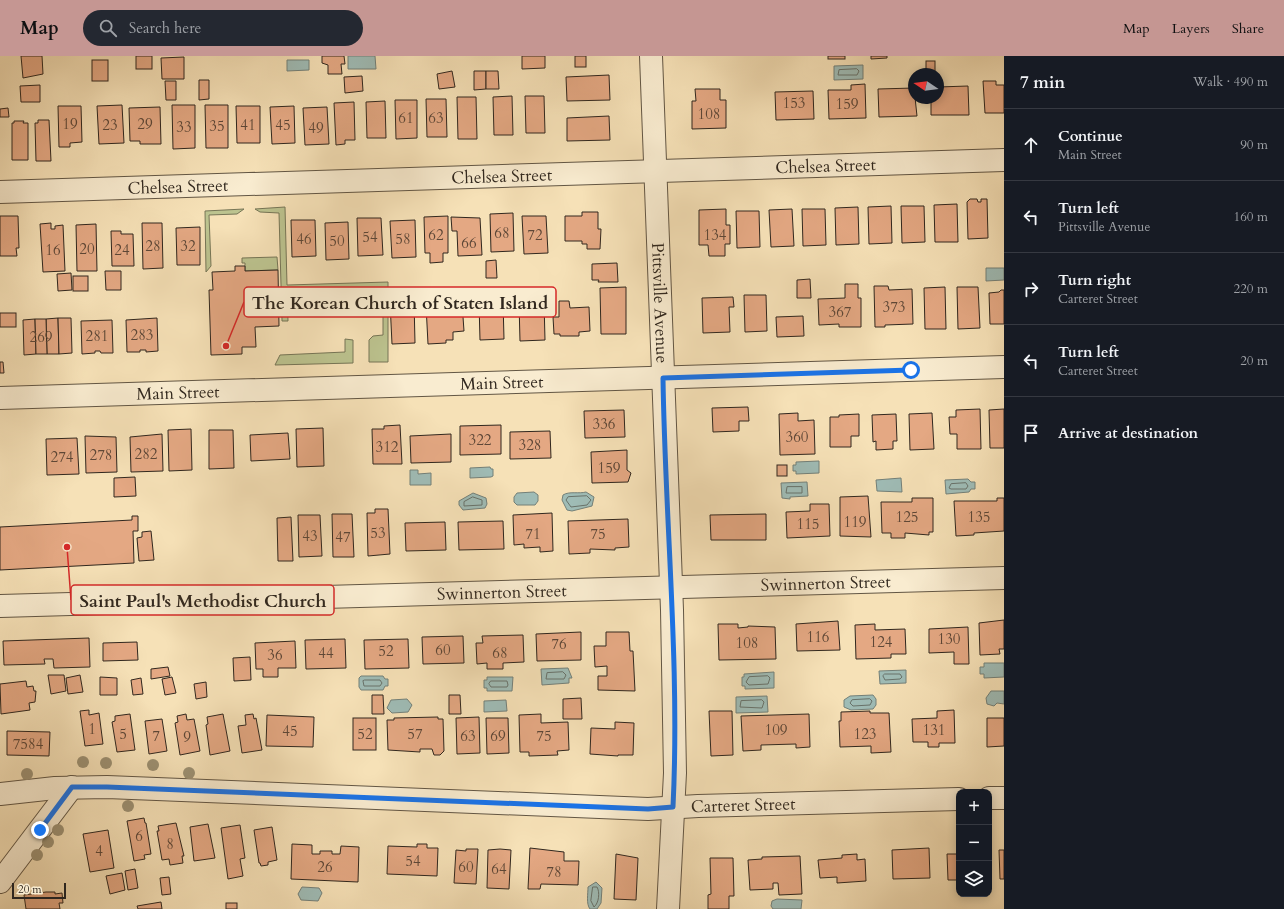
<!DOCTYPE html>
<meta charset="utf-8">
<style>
:root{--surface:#171b24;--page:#242831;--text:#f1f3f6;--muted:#9ea1a6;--line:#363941;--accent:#c59692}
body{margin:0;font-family:Cardo,serif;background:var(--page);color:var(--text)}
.controls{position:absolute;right:12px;bottom:12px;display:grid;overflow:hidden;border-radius:8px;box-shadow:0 2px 10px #0003}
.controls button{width:36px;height:36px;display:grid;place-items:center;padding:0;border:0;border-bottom:1px solid var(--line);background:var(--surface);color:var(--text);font:20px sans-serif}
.compass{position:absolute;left:908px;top:12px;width:36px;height:36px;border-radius:50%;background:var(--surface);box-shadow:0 2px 10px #0003;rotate:283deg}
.scale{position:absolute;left:12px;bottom:10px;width:54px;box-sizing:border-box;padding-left:4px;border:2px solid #30271e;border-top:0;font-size:11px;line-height:14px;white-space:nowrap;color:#30271e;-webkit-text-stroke:3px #f9ecd0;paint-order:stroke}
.stop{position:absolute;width:12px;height:12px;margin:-9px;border:3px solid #1a73e8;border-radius:50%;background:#fff}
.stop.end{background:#1a73e8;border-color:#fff;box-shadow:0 1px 4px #0008}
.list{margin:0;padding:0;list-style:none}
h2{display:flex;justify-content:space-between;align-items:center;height:52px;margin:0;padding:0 16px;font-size:17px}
h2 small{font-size:13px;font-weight:400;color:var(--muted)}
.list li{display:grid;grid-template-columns:26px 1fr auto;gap:12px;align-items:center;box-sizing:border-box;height:72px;padding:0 16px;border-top:1px solid var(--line)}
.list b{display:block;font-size:15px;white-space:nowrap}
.list p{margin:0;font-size:13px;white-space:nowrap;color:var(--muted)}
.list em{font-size:13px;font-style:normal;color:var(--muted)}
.icon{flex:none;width:22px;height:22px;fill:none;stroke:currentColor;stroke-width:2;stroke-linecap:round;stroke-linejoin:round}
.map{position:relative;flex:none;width:1004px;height:853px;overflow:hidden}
header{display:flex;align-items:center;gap:24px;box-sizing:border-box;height:56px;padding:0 20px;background:var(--accent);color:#111}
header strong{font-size:19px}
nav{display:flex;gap:22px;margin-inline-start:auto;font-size:14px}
.search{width:280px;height:36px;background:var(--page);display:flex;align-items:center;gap:10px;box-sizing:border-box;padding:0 14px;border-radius:22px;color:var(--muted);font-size:15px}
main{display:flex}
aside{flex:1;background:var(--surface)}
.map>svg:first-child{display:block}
.green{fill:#bcc38f;stroke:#767556}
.water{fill:#9fbcb6;stroke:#738079}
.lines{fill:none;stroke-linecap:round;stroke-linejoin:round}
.shore{stroke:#68726a;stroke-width:1}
.building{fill:#e4a883;stroke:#30271e}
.minor-casing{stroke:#625644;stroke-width:24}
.minor{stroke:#f9ecd0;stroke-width:22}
.tree{fill:#9c9072}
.route{stroke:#1a73e8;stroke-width:5}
.labels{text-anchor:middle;stroke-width:3.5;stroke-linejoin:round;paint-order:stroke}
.number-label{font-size:15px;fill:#5d4737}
.street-label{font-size:17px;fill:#30271e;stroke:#f9ecd0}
.leader{fill:none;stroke:#d62828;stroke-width:1.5}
.callout-dot{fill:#d62828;stroke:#f9ecd0;stroke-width:1.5}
.callout{fill:#f9ecd0;stroke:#d62828;stroke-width:1.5}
.callout-label{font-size:18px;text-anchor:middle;font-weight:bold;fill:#30271e}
</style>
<header>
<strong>Map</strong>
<div class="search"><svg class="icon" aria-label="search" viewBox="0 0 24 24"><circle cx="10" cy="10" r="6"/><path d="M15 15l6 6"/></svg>Search here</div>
<nav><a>Map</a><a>Layers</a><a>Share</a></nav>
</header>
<main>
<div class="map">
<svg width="1004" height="853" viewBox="0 0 1004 853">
<rect width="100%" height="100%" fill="#f6e1b7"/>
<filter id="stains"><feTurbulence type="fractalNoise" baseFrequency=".005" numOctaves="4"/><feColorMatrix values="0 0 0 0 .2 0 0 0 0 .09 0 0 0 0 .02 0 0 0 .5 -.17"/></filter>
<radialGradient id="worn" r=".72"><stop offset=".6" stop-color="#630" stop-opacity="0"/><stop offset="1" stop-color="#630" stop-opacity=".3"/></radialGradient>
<g class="green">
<polygon points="285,151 287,229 388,226 388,306 369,306 369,284 373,280 383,279 383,244 369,244 368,233 343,233 343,239 327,239 326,233 287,234 288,265 282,265 279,157 260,156 255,153"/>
<polygon points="244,153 237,158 209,159 211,210 206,216 205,155"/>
<polygon points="277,201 278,214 245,215 245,207 242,207 242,202"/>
<polygon points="345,283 353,284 353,307 275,309 280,299 345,296"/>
</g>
<g class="water">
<polygon points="348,0 375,0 376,13 348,13"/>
<polygon points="287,4 309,4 309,14 287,15"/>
<polygon points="863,9 863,23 834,24 834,10"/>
<polygon points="986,212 1004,212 1004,224 986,225"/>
<polygon points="819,405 819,417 796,418 796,415 793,415 793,409 796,409 796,406"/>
<polygon points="490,411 491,413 493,413 493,420 491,421 470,422 470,412"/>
<polygon points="410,414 418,414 418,418 431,417 431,429 410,429"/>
<polygon points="901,422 902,436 877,435 876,424"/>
<polygon points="968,423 971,426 975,426 975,433 971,433 969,436 946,438 945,424"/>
<polygon points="807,426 808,440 790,441 790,443 782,442 781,427"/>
<polygon points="534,436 538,439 538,445 535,449 517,449 514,446 514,441 517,437"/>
<path d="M586 436 594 441 592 450 572 455 567 454 562 444 563 439C569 435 579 438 586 436Z"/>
<polygon points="473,437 486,442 487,448 485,452 463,454 459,449 459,445"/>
<polygon points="984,607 1004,607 1004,621 984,622 984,618 980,618 980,611 984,611"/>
<polygon points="568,612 572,622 569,622 569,627 542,629 541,613"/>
<polygon points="906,614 906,627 880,628 879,615"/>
<polygon points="774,616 774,632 745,633 745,630 742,630 742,621 744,621 744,618"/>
<polygon points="361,620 383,620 385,623 388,623 388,630 385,630 383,634 361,634 359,631 359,622"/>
<polygon points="487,621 513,621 512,635 487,635 487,632 484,632 484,624 487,624"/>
<polygon points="991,635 1004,635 1004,648 997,647 994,650 987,648 986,642"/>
<polygon points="873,639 876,643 876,649 873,653 851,654 844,651 844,644 850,640"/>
<polygon points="767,640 768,656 736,657 736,641"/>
<polygon points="407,643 412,649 408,656 392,657 387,652 391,644"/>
<polygon points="506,644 507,655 484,656 484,645"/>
<path d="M596 826 602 832 601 847 597 853H590C586 848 588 838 588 831Z"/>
<polygon points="302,831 319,832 322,837 318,845 301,844 298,838"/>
<polygon points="777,843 802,844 801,853 773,853 771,850 772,845"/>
</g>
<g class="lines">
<g class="shore">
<polygon points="857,13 859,15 857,19 838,19 839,14"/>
<polygon points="966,427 968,430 966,433 951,433 949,432 951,428"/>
<polygon points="802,431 802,437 786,437 787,431"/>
<polygon points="587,440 591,444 587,449 571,451 566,444 568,441"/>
<polygon points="473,441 482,444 482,449 464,450 464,446"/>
<polygon points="563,616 566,619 564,623 546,623 547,617"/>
<polygon points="885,618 900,618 902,621 900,623 885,624 883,620"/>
<polygon points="768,620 770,622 768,628 749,629 746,626 749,621"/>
<polygon points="365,624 380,624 382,627 380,630 364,630 363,625"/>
<polygon points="491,625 507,625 508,629 507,631 491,631 489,628"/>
<polygon points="870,643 872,645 870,649 853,650 850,647 852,644"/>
<polygon points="762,644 764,646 762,652 740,651 741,645"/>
<path d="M593 831H597C600 836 599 847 594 851L591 845Z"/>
</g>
</g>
<g class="building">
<polygon points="21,0 42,0 43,18 23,22"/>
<rect x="136" y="0" width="16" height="13"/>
<polygon points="322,0 344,0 345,8 341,8 342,18 328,18 328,9 322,7"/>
<polygon points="522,0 545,0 545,12 522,13"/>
<rect x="575" y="0" width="11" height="11"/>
<rect x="828" y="0" width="17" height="3"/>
<polygon points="871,0 887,0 887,2 871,3"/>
<polygon points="184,1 184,23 162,23 161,2"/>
<rect x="92" y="4" width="16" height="21"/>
<rect x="926" y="5" width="9" height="13"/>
<polygon points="452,15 455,31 439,33 437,18"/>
<polygon points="474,15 486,15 486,33 474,34"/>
<polygon points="486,15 498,15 499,33 486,33"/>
<polygon points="609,19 610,44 567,45 566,21"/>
<polygon points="362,20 363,35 345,37 344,21"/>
<polygon points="199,24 209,24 209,43 199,44"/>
<polygon points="165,25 176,25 176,44 166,44"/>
<polygon points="983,25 996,25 996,29 1004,29 1004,57 985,57"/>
<polygon points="865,28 866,62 829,63 828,34 851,34 851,29"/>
<polygon points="40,29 40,46 21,46 20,30"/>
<polygon points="968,30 969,59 931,59 931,42 938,42 938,31"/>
<polygon points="914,32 917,60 879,61 878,33"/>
<polygon points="695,33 720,33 720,44 726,44 726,72 692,73 692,45 696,45"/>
<polygon points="813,35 814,63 776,64 775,36"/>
<polygon points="512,40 513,79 494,79 493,41"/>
<polygon points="525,40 544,40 545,77 526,77"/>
<polygon points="457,41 476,41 477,83 458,83"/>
<polygon points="426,43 446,43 447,81 427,81"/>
<polygon points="395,44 417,44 417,82 396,83"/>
<polygon points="385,45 386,82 367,82 366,46"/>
<polygon points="354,46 355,84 345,84 345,88 336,89 334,47"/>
<polygon points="122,49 124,87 99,88 97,50"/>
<polygon points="172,49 195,49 195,92 173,93"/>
<polygon points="205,49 228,49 228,92 206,92"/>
<polygon points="58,50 81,50 82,86 70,87 70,91 59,91"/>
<polygon points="236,50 260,50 260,87 237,87"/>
<polygon points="294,50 295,87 272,88 270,51"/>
<polygon points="160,51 161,88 140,88 140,85 130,85 129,52"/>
<polygon points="327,51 329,88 305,89 303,52"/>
<polygon points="8,52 9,61 0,61 0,53"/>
<polygon points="609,60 610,84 567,85 567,62"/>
<polygon points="38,64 49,64 51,105 36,105 35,67 38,67"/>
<polygon points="14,65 24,65 23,67 28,67 28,104 12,104 12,67 14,67"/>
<polygon points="970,143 977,143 978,146 981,146 981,143 987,143 988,182 968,183 967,146"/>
<polygon points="957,148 958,186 935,186 934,149"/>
<polygon points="891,150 892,187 869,188 868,151"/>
<polygon points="901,150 924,150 925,186 902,187"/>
<polygon points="858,151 859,188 836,189 835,152"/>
<polygon points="726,153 726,169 730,169 730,188 725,188 725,200 709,200 708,189 699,189 699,154"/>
<polygon points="792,153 794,190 771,191 769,154"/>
<polygon points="802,153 825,153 826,189 803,190"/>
<polygon points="736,155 759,155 760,191 737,192"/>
<polygon points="582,156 598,156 598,173 601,173 600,193 587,193 587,188 582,188 582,185 565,185 565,160 582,160"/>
<polygon points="513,157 514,195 491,196 490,158"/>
<polygon points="0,160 18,160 19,192 16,192 17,200 0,200"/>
<polygon points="448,160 448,197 443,197 443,206 430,207 430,197 425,197 424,161"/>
<polygon points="522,160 546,160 548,197 524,198"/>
<polygon points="451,161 480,162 482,199 458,200 457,175 452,175"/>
<polygon points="357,162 381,162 383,199 358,200"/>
<polygon points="291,164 315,164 316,200 292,201"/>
<polygon points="415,164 416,201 392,202 390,165"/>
<polygon points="348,166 349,203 326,204 325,167"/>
<polygon points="51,167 51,173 55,173 55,170 63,169 65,215 43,216 40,168"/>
<polygon points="142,167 162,167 163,212 143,213"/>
<polygon points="96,168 97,215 77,215 76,169"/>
<polygon points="200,171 200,209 177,209 176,172"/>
<polygon points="111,175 121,175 121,178 133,178 134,210 112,210"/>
<polygon points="496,204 497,222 486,222 486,205"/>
<polygon points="617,207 618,226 598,226 599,224 592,224 592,208"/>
<polygon points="235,210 245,210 245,215 278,214 279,270 255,271 256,291 242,291 242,298 211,299 209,234 213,234 212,216 235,215"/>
<polygon points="105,215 121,215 121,234 106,234"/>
<polygon points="71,217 72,234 58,235 57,218"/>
<rect x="73" y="220" width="15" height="15"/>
<polygon points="810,223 811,242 797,242 797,224"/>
<polygon points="845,228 858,228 858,242 861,242 861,271 839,271 839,268 819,269 818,243 845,242"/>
<polygon points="874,230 888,230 889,234 912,233 913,268 885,269 885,271 875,271"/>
<polygon points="626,231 626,278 601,278 600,232"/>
<polygon points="945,231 946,273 925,273 924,232"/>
<polygon points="957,231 978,231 980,272 958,273"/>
<polygon points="1001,234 1004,234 1004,268 990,268 989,237 999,236"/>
<polygon points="744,239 766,239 767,275 745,276"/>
<polygon points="501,240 501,247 503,246 504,283 480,284 479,247 480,247 480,241"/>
<polygon points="733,241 734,251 729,251 730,276 703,277 702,242"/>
<polygon points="414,245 415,287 392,288 390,246"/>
<polygon points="439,245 451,245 451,248 462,247 464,275 453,276 453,284 446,284 446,287 428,288 426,249 440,248"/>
<polygon points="559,245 569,245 570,252 589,251 590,275 579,276 579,280 560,280 560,278 554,278 553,261 559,261"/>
<polygon points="544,246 545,284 520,285 519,247"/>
<rect x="0" y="257" width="16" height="14"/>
<polygon points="803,260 804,280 777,281 776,261"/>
<polygon points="58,262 59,298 47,298 46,263"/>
<polygon points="58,262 71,262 72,297 59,298"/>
<polygon points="157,262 158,295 146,296 146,294 140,294 140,296 127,296 126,264"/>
<polygon points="35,263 36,298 24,299 23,264"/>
<polygon points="35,263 46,263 47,298 36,298"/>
<polygon points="112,264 113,297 101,297 100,295 95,295 95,297 82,298 81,265"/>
<polygon points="0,306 3,306 4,317 0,317"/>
<polygon points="748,351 749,365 739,365 739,375 713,376 712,352"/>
<polygon points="980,353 981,393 957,393 957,378 950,378 949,361 956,361 956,354"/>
<polygon points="1004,353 1004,392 990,392 989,354"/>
<polygon points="624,354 625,381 585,382 584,355"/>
<polygon points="798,357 798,365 814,364 815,398 780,399 779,358"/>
<polygon points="932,357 934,393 910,394 909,358"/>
<polygon points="859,358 859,380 851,380 851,391 830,391 830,361 839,361 839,359"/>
<polygon points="896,358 897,385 893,385 893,393 876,394 876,385 873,386 872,359"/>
<polygon points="400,369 402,408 373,408 372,373 384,373 384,370"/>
<polygon points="501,369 501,398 460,399 460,370"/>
<polygon points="323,372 324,410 297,411 296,373"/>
<polygon points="191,373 192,414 169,415 168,374"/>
<polygon points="209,374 233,374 234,412 209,413"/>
<polygon points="550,375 551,402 510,403 510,376"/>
<polygon points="288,377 290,403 251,405 250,379"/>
<polygon points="162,378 163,415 131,416 130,381"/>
<polygon points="451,378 451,406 411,407 410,380"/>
<polygon points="85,380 116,381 117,416 86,417"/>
<polygon points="77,382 79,418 47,419 46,383"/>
<polygon points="627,394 627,414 631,417 628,426 592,427 591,396"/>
<rect x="777" y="409" width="10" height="11"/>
<polygon points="135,421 136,440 114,441 114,422"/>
<polygon points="868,440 871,481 840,480 840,441"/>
<polygon points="912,442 933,442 933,476 929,476 929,479 905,477 905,482 891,482 891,477 882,477 881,446 912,446"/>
<polygon points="997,442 1004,442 1004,475 974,477 974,479 956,480 954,445 997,445"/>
<polygon points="810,448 829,448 830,480 787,482 786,456 810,455"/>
<polygon points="375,453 388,453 390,498 368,500 367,457 375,457"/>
<polygon points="552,457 553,495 540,496 540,491 524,492 524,488 514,489 513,459"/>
<polygon points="332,458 352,458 354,501 333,501"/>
<polygon points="766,458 766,484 711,484 710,459"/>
<polygon points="298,459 320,459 322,500 299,501"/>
<polygon points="132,460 138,460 138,475 133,475 134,507 0,514 0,471 132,464"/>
<polygon points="291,461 293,505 278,505 277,462"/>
<polygon points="628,463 629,491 615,492 615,494 590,493 590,497 569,498 568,465"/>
<polygon points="503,465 504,493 459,494 458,466"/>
<polygon points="445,466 446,494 406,495 405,467"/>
<polygon points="151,475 154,504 139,505 137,482 142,481 142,476"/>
<polygon points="1004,564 1004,593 999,593 1000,598 980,599 979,567"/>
<polygon points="838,565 840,594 797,595 796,568"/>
<polygon points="718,568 738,568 738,572 748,571 748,570 775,571 776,603 719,604"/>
<polygon points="875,568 875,574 905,573 906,598 891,598 891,602 856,603 855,569"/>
<polygon points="968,571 969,608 954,608 954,596 929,597 929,573"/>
<polygon points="581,576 581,604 537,605 536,578"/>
<polygon points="606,576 629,576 630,595 633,595 635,635 598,634 598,620 607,620 607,610 595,611 594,590 606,590"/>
<polygon points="523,579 524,606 503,607 503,613 487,613 487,607 477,608 476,587 483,587 482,580"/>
<polygon points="463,580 464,607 423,608 422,581"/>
<polygon points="89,582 90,611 54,612 53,603 44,603 45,608 4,609 3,585"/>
<polygon points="345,583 346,612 306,613 305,584"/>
<polygon points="408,583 409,612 365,613 364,584"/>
<polygon points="295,585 296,612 278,612 278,621 263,621 263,613 256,613 255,587"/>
<polygon points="137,586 138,604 103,605 103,587"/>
<polygon points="250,601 251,624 234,625 233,602"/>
<polygon points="168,611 170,620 151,623 151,613"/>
<polygon points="48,619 64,619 66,635 51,638"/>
<polygon points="80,619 83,636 68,638 66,622"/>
<polygon points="100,621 117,622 117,639 100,639"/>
<polygon points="172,621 176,637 165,639 162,623"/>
<polygon points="141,622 143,638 133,639 131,624"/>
<polygon points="26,625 27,631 33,630 34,635 36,635 35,646 29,647 30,654 1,658 0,628"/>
<polygon points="206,626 207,641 196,643 194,628"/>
<polygon points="372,639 383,639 384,658 372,658"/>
<polygon points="449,639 460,639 461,658 449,658"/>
<polygon points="581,642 582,663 563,663 563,643"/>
<polygon points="89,654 89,659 99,657 103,688 85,690 80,655"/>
<polygon points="954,654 955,687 939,687 939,691 928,691 928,686 913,686 912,663 937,662 937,655"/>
<polygon points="709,655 732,655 733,699 711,700"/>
<polygon points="870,655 870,657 889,657 891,696 871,697 871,690 840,691 839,665 841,665 841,656"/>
<polygon points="130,658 135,694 117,696 112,666 115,665 115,660"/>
<polygon points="186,658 187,664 194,663 200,695 180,699 175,667 178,666 177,660"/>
<polygon points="223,658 230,695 210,699 206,669 208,668 207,661"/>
<polygon points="253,658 254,663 256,662 262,694 242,697 238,670 246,669 245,659"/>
<polygon points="541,658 541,667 568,666 569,694 557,695 558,699 529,700 529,696 520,696 519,659"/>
<polygon points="809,658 810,691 796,692 796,688 761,689 761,694 743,695 741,660"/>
<polygon points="267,659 314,661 313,691 266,690"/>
<polygon points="438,661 438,663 443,663 444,695 440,699 434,699 432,693 420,693 420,696 388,694 387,664 394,664 394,662"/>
<polygon points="479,661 480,697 457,698 456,662"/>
<rect x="353" y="662" width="23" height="32"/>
<polygon points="486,662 508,662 509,697 487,698"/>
<polygon points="987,662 1004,662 1004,690 987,691"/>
<polygon points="162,663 167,695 149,698 145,665"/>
<polygon points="615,666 634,667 633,699 618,699 618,700 590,698 591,672 615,673"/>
<polygon points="7,675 50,676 49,700 7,699"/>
<polygon points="144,762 145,767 146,767 151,798 144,799 145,803 134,805 127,765"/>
<polygon points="176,767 184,800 182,800 183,807 170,809 169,803 162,804 157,775 159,775 158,770"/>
<polygon points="208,768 215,802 194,805 190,771"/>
<polygon points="240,769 245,802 240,803 243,820 228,823 221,772"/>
<polygon points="272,771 277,804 268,806 268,809 261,810 260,807 259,807 254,774"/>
<polygon points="108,774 114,812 90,816 83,778"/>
<polygon points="292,788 312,789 312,798 320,798 320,795 332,795 332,798 340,798 341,790 359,791 358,826 291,823"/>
<polygon points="417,788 427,788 427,792 438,792 437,820 387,818 388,790 417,791"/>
<polygon points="530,792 564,796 564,805 579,805 578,829 541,828 540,833 528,833"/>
<polygon points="929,792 930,822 893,823 892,794"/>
<polygon points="466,793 478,793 476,828 454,827 456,794 466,795"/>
<polygon points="500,793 511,794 509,833 487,832 488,794"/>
<polygon points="999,794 1004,794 1004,823 1000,823"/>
<polygon points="616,798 638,802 636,844 614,843"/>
<polygon points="857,798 857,804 865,803 866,825 837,827 837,821 820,822 818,804 842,802 842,799"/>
<polygon points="947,798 959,798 959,824 948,824"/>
<polygon points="800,800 802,838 779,839 778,827 773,827 773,833 750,834 748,804 762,803 762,801"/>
<polygon points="710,802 733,802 734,840 729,840 729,853 708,853 708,839 711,838"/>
<polygon points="135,813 138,832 128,834 125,815"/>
<polygon points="122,817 125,834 110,838 106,820"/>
<polygon points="169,821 171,838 162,839 160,822"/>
<polygon points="46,836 55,836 55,838 62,837 63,847 59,847 60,853 26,853 24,839"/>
<polygon points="161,846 162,853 138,853 137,850"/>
<rect x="226" y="847" width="11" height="6"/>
</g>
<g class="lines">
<defs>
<g id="minor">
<path id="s1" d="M651 0 672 554 675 717 668 853"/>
<path id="s2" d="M0 136 1004 104"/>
<path id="s3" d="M0 342 1004 311"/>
<path id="s4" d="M0 550 1004 522"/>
<path id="s5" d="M0 738 55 732 107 731 648 753 698 750 959 743"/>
<polyline points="989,742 1004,742"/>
<polyline points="0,826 72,731"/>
</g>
</defs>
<use href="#minor" class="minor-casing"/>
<use href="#minor" class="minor"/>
</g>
<g class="tree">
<circle cx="83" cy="706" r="6"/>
<circle cx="106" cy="707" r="6"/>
<circle cx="153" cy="709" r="6"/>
<circle cx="189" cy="717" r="6"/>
<circle cx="27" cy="718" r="6"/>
<circle cx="128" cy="750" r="6"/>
<circle cx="58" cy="774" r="6"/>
<circle cx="48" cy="786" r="6"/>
<circle cx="37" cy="799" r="6"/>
</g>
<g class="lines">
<path class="route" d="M40 774 72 731H107L648 753 673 751C680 608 665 465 663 322L911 314"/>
</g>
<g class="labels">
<g class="number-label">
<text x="794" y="52">153</text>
<text x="847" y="53">159</text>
<text x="709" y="63">108</text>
<text x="406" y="67">61</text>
<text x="436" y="67">63</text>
<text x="70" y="73">19</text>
<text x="145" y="73">29</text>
<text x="110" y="74">23</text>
<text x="248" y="74">41</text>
<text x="283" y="74">45</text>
<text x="217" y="75">35</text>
<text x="184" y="76">33</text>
<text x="316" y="77">49</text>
<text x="502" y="182">68</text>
<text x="436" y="184">62</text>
<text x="535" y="184">72</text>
<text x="715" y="184">134</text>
<text x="370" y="186">54</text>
<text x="304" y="188">46</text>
<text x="403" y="188">58</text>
<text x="337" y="190">50</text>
<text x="469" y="192">66</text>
<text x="153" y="195">28</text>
<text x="188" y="195">32</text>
<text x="87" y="198">20</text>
<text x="53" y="199">16</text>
<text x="122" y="199">24</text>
<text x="894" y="256">373</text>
<text x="840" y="261">367</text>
<text x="142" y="284">283</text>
<text x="97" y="285">281</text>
<text x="41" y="286">269</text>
<text x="604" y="373">336</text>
<text x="797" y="386">360</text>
<text x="480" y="389">322</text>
<text x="530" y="394">328</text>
<text x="387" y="396">312</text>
<text x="146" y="403">282</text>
<text x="101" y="404">278</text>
<text x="62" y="406">274</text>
<text x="609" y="417">159</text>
<text x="907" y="466">125</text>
<text x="979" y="466">135</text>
<text x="855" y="471">119</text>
<text x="808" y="473">115</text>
<text x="378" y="482">53</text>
<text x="533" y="483">71</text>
<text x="598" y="483">75</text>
<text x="310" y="485">43</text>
<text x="343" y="486">47</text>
<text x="818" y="586">116</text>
<text x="949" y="588">130</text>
<text x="881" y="591">124</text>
<text x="747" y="592">108</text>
<text x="559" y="593">76</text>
<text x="443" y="599">60</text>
<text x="386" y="600">52</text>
<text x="326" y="602">44</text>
<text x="500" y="602">68</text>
<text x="275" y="604">36</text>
<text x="92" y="678">1</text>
<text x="776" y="679">109</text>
<text x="934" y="679">131</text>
<text x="290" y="680">45</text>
<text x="123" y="683">5</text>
<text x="365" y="683">52</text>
<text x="415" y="683">57</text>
<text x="865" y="683">123</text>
<text x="156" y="685">7</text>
<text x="468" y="685">63</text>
<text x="498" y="685">69</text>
<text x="544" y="685">75</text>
<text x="187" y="686">9</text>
<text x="28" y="693">7584</text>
<text x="139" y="785">6</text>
<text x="170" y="793">8</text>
<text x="99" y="800">4</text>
<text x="413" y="810">54</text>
<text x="325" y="816">26</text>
<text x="466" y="816">60</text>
<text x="499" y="818">64</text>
<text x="554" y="821">78</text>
</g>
<g class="street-label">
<text dy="6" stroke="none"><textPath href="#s2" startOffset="826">Chelsea Street</textPath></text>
<text dy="6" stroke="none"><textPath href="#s2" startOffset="502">Chelsea Street</textPath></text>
<text dy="6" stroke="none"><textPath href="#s2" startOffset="178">Chelsea Street</textPath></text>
<text dy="6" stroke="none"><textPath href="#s1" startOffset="247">Pittsville Avenue</textPath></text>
<text dy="6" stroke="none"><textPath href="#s3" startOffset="502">Main Street</textPath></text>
<text dy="6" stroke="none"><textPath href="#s3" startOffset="178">Main Street</textPath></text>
<text dy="6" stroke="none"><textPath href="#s4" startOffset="826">Swinnerton Street</textPath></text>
<text dy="6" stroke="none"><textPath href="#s4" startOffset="502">Swinnerton Street</textPath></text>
<text dy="6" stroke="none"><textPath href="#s5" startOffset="744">Carteret Street</textPath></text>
</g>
</g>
<path class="leader" d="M226 290L244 246M67 491L71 544"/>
<g class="callout-dot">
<circle cx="226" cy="290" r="4"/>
<circle cx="67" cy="491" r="4"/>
</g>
<g class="callout">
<rect x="244" y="231" width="312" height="30" rx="4"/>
<rect x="71" y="529" width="263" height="30" rx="4"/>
</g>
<g class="callout-label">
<text x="400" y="253">The Korean Church of Staten Island</text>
<text x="203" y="551">Saint Paul's Methodist Church</text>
</g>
<rect width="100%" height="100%" filter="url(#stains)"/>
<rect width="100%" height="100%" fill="url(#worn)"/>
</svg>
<div class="controls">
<button>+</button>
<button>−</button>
<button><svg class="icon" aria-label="layers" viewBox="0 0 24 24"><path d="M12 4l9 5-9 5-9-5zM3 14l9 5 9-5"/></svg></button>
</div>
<svg class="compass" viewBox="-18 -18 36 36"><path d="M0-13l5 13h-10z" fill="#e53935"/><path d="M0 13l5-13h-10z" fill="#9ea1a6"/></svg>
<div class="scale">20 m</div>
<div class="stop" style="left:911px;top:314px"></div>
<div class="stop end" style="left:40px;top:774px"></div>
</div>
<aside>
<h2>7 min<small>Walk · 490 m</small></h2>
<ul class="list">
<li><svg class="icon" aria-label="ahead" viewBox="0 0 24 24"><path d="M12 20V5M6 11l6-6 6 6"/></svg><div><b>Continue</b><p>Main Street</p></div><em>90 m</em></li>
<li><svg class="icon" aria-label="left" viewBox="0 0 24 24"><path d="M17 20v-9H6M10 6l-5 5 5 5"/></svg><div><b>Turn left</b><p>Pittsville Avenue</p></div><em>160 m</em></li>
<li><svg class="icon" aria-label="right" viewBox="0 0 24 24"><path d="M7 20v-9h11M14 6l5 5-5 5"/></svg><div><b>Turn right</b><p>Carteret Street</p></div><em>220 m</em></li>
<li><svg class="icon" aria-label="left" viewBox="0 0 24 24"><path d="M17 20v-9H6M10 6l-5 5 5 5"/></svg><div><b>Turn left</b><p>Carteret Street</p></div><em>20 m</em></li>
<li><svg class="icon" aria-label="arrive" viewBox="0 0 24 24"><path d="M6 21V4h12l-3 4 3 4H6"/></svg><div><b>Arrive at destination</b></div></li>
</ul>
</aside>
</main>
